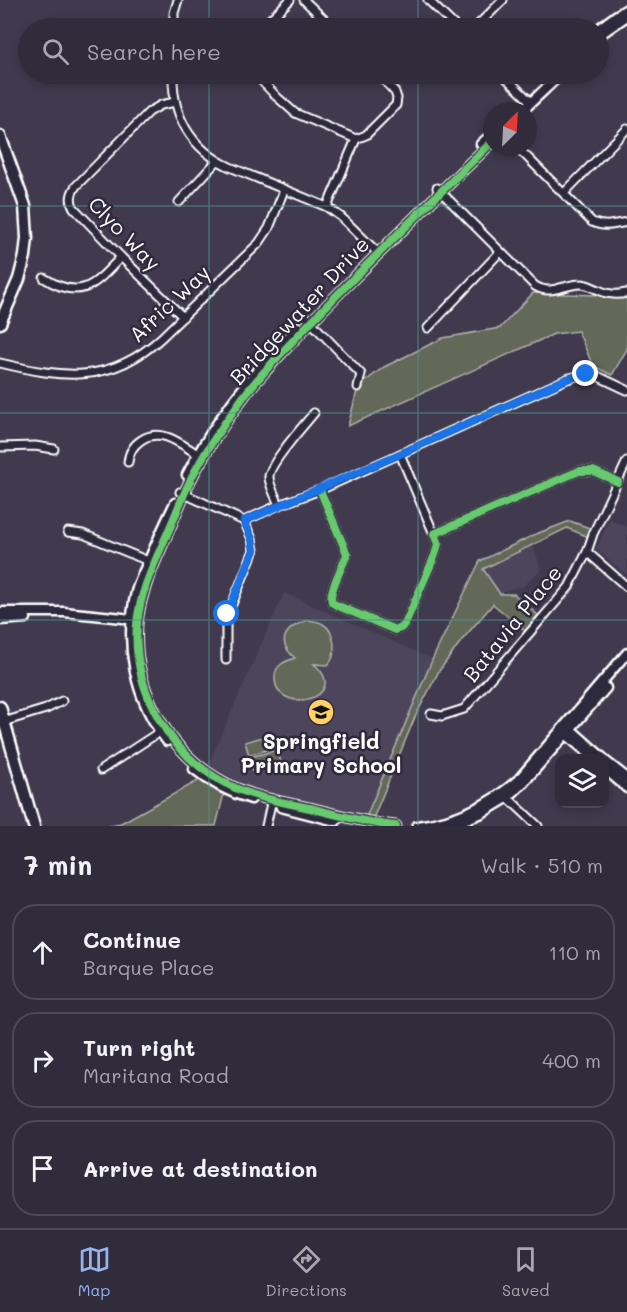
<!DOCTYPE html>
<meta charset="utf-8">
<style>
:root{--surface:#312c3b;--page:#393442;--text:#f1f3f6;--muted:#a8a7af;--line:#4c4855;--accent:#95b2f1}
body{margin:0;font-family:Mali,sans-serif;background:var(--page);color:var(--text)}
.controls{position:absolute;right:18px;bottom:18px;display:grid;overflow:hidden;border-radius:12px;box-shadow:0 3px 9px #0003}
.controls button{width:54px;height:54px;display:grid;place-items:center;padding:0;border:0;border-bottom:2px solid var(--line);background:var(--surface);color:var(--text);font:30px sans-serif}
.compass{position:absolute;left:483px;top:102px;width:54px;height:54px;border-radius:50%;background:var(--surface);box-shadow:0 3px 9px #0003;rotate:24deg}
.stop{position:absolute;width:18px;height:18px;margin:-14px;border:4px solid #1a73e8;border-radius:50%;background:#fff}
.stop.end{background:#1a73e8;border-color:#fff;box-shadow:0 2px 6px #0008}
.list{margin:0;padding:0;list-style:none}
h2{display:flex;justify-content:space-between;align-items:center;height:78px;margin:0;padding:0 24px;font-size:26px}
h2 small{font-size:20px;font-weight:400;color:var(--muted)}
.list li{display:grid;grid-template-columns:39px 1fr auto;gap:18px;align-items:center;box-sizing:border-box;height:96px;margin:0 12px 12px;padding:0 12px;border:2px solid var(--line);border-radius:24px}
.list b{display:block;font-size:22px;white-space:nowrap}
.list p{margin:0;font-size:20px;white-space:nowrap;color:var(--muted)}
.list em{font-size:20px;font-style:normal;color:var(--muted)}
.icon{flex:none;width:33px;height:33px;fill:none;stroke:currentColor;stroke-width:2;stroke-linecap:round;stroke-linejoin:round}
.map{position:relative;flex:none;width:627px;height:826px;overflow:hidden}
.search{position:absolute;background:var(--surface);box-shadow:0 3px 9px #0003;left:18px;right:18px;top:18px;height:66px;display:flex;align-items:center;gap:15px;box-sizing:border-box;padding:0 21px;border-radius:33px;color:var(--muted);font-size:22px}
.sheet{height:402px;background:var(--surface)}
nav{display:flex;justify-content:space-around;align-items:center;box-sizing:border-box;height:84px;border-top:2px solid var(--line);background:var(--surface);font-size:16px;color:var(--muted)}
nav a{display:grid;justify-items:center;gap:3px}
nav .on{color:var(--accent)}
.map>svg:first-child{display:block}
.built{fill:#4e455c}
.green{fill:#636759;stroke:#b1b3ac;stroke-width:1.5}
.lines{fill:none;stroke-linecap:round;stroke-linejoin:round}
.minor-casing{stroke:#fff;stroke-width:11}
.tertiary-casing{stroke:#fff;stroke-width:13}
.secondary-casing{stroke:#fff;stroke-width:15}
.minor{stroke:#2f2a3d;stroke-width:7}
.tertiary{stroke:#2f2a3d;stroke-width:8}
.secondary{stroke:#2f2a3d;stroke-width:10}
.cycleway-casing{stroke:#2f2a3d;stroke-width:11}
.cycleway{stroke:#67ca6e;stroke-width:8}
.route{stroke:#1a73e8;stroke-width:8}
.grid{fill:none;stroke:#4b9892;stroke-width:1.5;stroke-opacity:0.55}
.labels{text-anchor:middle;stroke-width:5;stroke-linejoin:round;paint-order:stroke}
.street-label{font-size:21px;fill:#fff;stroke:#2f2a3d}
.poi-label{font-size:21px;font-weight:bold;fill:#fff;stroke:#2f2a3d}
</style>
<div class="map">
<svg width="627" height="826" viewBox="0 0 627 826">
<rect width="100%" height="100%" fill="#413a4f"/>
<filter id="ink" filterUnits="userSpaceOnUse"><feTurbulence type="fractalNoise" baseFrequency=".0167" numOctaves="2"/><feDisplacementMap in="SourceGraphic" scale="12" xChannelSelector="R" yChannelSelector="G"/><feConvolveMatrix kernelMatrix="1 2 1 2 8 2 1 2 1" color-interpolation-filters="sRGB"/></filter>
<g filter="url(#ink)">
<g class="built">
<polygon points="610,519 627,527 627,575 596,549"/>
<polygon points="532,542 541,570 522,587 513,588 500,594 483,569"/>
<polygon points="284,593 434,660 366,817 254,788 235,780 208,765"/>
</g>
<g class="green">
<polygon points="533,293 627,296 627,349 612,375 593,366 578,331 554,334 348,426 358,387 384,367 443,338 500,328"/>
<polygon points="570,521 595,530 591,538 567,528 483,569 500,594 514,594 538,615 525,631 493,604 462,640 439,671 415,717 372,821 366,817 433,658 480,561 536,534"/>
<path d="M308 620C313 621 319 621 323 624 335 631 338 655 328 665L314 664C354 699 273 718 275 676 275 665 286 661 295 658 274 640 287 627 308 620Z"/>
<polygon points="273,734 277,747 249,755 245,742"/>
<polygon points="278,750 281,763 253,771 250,757"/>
<polygon points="205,777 225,789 216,826 106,826 121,823"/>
</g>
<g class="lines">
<defs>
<g id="minor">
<polyline points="304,0 333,28"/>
<polyline points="428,0 457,28"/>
<polyline points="174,28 174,13 178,0"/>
<polyline points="261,28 290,0"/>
<polyline points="475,28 503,0"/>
<path d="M173 74C172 116 191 149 230 167L327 207 341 217 379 254"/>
<polyline points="255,74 277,97 295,113 356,139"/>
<polyline points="502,74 531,102"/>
<path d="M175 102 161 105 149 112 76 186C71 193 69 200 74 208L121 257 183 317"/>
<path d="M517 147 592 222C605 228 615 224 627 222"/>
<path d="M437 188 535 286C551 296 564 284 581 284 588 284 593 288 599 290 608 295 617 295 627 293"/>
<polyline points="564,193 627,129"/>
<polyline points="179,202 217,161"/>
<polyline points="327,207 356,139 366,135 396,105 397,98 395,92 378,74"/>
<path d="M44 278C82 302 95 284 121 257"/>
<polyline points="307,318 361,374 358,387"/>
<polyline points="428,328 500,252"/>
<path d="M0 363C63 378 111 385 162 337L259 243 269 228 284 190"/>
<polyline points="0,447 35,446 54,449"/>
<polyline points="400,454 434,534"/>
<path d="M128 462C130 443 148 431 167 437 179 441 190 450 201 456"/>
<path d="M320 490 347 554C344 564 327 594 332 602 333 604 335 604 336 605L395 630 401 628 405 624 435 555 438 544 434 534 579 471H593L618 482"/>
<path d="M180 492 244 521 279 505 320 490 567 379C577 376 585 373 595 375L627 390"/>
<path d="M279 505C276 497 270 487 269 478 267 466 305 424 314 413"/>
<polyline points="68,532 83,534 153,563"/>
<polyline points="587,552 627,587"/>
<polyline points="226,660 226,619 254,550 252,539 244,521"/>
<polyline points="431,714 442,716 464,709 569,587 587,552 593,534 627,461"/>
<polyline points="3,722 46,709 62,701"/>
<polyline points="101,770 164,729"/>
<polyline points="505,795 538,826"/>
<polyline points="266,826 272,799"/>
</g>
<g id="tertiary">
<polyline points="598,29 617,15 627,9"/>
<polyline points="598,36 627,16"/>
<polyline points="522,111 561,74"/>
<polyline points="481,144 492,134"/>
<path d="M187 475C215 419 254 371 298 327"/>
<polyline points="0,612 64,612 123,618 137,621"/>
<polyline points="0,620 26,618"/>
<polyline points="566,725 603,758"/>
<polyline points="562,731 594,758"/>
<path d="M167 741C134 699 124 643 136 592 139 580 145 569 150 558 158 539 166 521 175 503"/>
<polyline points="604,760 627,778"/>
<polyline points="604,768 627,788"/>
<path d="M194 769C211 783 230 793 251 799"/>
<polyline points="281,807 336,821"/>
<path d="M396 826C367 823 338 815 310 808 281 802 251 797 225 783 168 753 132 689 137 624 140 591 155 562 168 532 177 512 184 492 194 473 207 449 223 425 239 403 249 388 262 375 274 361 297 336 321 311 345 287 394 238 443 189 492 142"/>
<path d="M417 826C456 821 490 805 519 779L627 653"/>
<polyline points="449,826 482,813 507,798 524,782 606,688"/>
</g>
<g id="secondary">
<polyline points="0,136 25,206 27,238 25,256 19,279 0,323"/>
<polyline points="0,707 34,826"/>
</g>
</defs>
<use href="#minor" class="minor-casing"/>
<use href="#tertiary" class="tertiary-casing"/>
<use href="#secondary" class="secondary-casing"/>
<use href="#minor" class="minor"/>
<use href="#tertiary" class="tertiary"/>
<use href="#secondary" class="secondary"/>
<defs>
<g id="cycleway">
<path d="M320 490 347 554C344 564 327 594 332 602 333 604 335 604 336 605L395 630 401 628 405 624 435 555 438 544 434 534 579 471H593L618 482"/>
<path d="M396 826C367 823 338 815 310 808 281 802 251 797 225 783 168 753 132 689 137 624 140 591 155 562 168 532 177 512 184 492 194 473 207 449 223 425 239 403 249 388 262 375 274 361 297 336 321 311 345 287 394 238 443 189 492 142"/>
</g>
</defs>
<use href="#cycleway" class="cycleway-casing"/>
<use href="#cycleway" class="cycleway"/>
</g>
</g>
<g class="lines" filter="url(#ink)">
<polyline class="route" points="227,614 254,550 252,539 244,521 400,454 567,379 586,374"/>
</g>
<path class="grid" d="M209 0V28M418 0V28M209 74V826M418 74V826M0 206H627M0 413H627M0 620H627"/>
<defs>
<symbol id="school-disc" viewBox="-11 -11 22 22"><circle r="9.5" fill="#ffd166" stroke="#2f2a3d"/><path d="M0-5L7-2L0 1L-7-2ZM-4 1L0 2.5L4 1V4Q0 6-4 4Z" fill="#111"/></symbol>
</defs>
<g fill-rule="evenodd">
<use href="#school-disc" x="306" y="697" width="30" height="30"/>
</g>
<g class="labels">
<g class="street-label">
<text transform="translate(124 234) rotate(46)" y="7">Clyo Way</text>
<text transform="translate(170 304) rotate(-43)" y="7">Afric Way</text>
<text transform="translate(300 311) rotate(-47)" y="7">Bridgewater Drive</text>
<text transform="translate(513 624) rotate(-51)" y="7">Batavia Place</text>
</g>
<g class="poi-label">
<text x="321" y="749">Springfield<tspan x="321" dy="24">Primary School</tspan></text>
</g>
</g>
</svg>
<div class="controls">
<button><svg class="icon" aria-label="layers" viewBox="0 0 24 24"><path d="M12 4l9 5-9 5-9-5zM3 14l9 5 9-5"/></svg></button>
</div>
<svg class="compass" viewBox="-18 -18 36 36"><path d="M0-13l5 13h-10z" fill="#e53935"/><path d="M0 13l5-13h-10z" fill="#a8a7af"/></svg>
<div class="stop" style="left:227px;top:614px"></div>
<div class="stop end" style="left:586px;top:374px"></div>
<div class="search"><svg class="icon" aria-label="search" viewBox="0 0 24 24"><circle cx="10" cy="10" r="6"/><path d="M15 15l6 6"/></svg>Search here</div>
</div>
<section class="sheet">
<h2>7 min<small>Walk · 510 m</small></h2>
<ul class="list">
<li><svg class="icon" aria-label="ahead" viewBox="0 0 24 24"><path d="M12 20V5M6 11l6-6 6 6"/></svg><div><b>Continue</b><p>Barque Place</p></div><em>110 m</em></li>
<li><svg class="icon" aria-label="right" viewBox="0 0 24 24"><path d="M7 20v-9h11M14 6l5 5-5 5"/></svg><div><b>Turn right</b><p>Maritana Road</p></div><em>400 m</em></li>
<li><svg class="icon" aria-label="arrive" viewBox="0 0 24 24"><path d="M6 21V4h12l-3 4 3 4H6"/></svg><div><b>Arrive at destination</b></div></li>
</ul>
</section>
<nav>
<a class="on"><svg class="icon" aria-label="map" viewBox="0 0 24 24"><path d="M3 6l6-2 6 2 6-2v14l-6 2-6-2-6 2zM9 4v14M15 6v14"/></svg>Map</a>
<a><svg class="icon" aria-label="directions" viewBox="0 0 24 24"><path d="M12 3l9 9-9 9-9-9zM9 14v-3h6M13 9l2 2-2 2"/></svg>Directions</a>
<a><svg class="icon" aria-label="saved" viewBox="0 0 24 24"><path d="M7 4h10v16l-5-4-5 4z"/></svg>Saved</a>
</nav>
